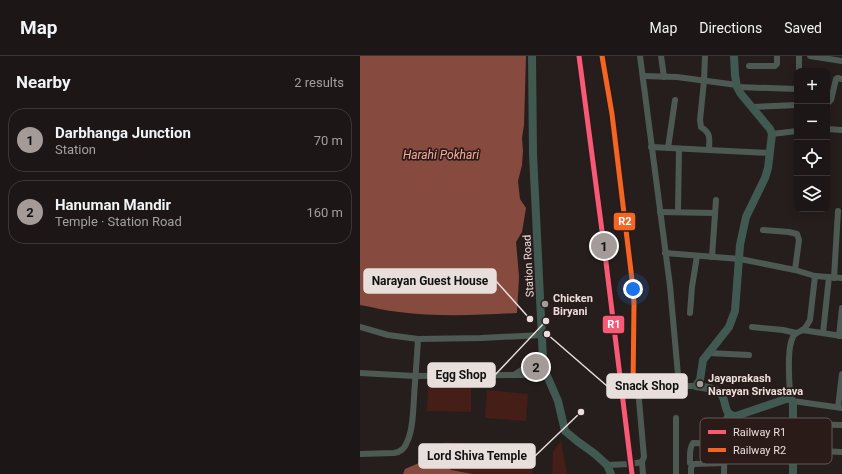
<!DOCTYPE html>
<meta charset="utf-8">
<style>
:root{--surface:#1c1616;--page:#251f1f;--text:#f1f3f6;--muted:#a09fa1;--line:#3a3535;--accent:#a49b99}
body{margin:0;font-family:Roboto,sans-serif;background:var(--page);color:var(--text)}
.controls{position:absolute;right:12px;top:12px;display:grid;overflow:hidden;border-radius:8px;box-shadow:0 2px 10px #0003}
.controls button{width:36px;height:36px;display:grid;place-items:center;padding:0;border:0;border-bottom:1px solid var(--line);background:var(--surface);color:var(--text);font:20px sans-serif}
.you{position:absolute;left:273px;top:233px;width:14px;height:14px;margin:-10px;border:3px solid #fff;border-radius:50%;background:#1a73e8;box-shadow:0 0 0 6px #1a73e833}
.badge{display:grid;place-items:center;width:26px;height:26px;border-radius:50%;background:var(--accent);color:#111;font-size:13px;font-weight:700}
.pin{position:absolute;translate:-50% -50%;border:2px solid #fff;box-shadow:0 1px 4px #0006}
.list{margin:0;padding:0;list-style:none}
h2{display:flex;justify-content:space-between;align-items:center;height:52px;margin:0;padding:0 16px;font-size:17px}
h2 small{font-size:13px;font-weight:400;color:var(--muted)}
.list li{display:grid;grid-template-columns:26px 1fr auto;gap:12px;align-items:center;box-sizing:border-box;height:64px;margin:0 8px 8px;padding:0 8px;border:1px solid var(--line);border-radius:16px}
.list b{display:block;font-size:15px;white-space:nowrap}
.list p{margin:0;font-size:13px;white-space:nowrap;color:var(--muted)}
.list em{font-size:13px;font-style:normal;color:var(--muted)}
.icon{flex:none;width:22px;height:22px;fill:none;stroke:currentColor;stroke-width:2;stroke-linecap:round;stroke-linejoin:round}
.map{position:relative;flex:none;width:482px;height:418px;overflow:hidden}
header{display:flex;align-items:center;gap:24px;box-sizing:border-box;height:56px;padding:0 20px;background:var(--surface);border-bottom:1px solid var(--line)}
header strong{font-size:19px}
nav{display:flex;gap:22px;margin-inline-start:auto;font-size:14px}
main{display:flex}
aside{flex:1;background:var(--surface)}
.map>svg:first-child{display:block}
.green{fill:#441e17}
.water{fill:#864a3f}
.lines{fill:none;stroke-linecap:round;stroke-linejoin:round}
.minor{stroke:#4d5a54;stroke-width:6}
.major{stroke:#405a51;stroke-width:8}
.rail-1-casing{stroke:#2a1b19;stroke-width:8}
.rail-2-casing{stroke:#2a1b19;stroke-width:8}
.rail-1{stroke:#f75a77;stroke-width:5}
.rail-2{stroke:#f26522;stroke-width:5}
.poi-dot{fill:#a49b99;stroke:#2a1b19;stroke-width:1.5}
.labels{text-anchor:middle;stroke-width:3.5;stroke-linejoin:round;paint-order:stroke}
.street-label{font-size:11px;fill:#e8dedc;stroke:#2a1b19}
.poi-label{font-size:11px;font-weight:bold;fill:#e8dedc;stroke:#2a1b19;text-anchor:start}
.water-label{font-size:12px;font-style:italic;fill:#faab9c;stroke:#2a1b19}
.key{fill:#2a1b19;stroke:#635654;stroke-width:1}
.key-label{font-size:11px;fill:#e8dedc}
.leader{fill:none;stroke:#e8dedc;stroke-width:1.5}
.callout-dot{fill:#e8dedc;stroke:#2a1b19;stroke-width:1.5}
.callout{fill:#e8dedc;stroke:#e8dedc;stroke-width:1.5}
.callout-label{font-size:12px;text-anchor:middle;font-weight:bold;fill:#111}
.line-badge{stroke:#2a1b19;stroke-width:1.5}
.badge-label{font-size:11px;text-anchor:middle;font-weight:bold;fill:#fff}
</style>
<header>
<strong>Map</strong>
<nav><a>Map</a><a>Directions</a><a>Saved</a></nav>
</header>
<main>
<aside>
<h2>Nearby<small>2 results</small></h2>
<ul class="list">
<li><span class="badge">1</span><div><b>Darbhanga Junction</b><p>Station</p></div><em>70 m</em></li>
<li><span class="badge">2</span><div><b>Hanuman Mandir</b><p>Temple · Station Road</p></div><em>160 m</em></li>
</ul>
</aside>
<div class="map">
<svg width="482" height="418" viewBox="0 0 482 418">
<rect width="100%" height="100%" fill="#261e1d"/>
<g class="green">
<polygon points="68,328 111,328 111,356 67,355"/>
<polygon points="127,334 168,338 166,365 125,362"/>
<polygon points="201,385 207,418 192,418 193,395"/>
<polygon points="85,386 110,388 110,395 119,396 119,390 134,391 133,405 149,406 150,394 174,396 172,418 113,418 91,414 84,405"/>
</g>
<g class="water">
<path d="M0 0H166L164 69 162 82 163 95 162 109 158 125 160 143 166 152 162 176 156 186 159 220 157 257C119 259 77 261 39 256 26 255 13 251 0 249Z"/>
<polygon points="81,402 91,414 113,418 43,418 45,413 59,407 73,407"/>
</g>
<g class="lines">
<g class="minor">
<polyline points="280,0 310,230 319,330"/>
<polyline points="301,0 304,21"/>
<path d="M345 0 344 25 340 64 341 71C352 78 349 83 349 94"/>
<polyline points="439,0 439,15"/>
<polyline points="450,0 482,5"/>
<polyline points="389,10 415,10 417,8 417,0"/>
<polyline points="283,20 317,21 377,29"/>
<polyline points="377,31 437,33"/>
<polyline points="467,48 471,44 476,23 478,22 482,23"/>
<polyline points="392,51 437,49"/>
<polyline points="467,73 482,74"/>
<polyline points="412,78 437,75"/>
<polyline points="291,91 349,94 410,97"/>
<polyline points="308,92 315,44"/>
<polyline points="300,156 355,157"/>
<polyline points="318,156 319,93"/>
<polyline points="403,174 429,176 437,178 439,184 435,214"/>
<polyline points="305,197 380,203 435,214 455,220 482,222"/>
<polyline points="352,201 356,144"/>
<polyline points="474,222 478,155"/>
<polyline points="330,257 332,231 337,200"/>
<polyline points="0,271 28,279 58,283 121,282 182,279"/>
<polyline points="392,271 423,274 436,277"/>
<polyline points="442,274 482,280"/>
<polyline points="463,277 469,221"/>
<polyline points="479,280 482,252"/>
<polyline points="348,297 389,299"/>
<polyline points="0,317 55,320 154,319 167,319 185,315"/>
<polyline points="154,319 166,311 183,296"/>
<path d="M430 343C430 328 426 294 433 281 435 277 439 276 443 274 446 271 448 268 450 264L455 220"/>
<polyline points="433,345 482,352"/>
<polyline points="478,351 482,318"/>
<polyline points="433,368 482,369"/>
<polyline points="433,394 482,396"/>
<path d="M0 398 34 397C41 396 45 392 47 386 53 374 53 356 54 342 55 323 57 303 58 283"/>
<polyline points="247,409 271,408 282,406"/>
<path d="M332 409 330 407C330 401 329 392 333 387L365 388"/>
<path d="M283 418 282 406 284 401 279 344C280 340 280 335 284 333 290 329 327 330 336 330"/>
<polyline points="316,418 316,362"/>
<polyline points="331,418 331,412 333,408 364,407"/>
<polyline points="364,418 365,366 368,358"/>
</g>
<g class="major">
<polyline points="172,0 173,98 183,303 185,315 198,345 205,375 217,385 235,398 247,409 251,418"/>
<polyline points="336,330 340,324 343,304 369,271 375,255 380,189 386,161 405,122 408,112 412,78 410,73 381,38 377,31 375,19 374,0"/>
<path d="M336 330C344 331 355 332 361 338 367 345 363 360 376 360L426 343C433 342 433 346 433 352V418"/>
</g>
<defs>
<polyline id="rail-1" points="219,0 244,190 272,418"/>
<polyline id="rail-2" points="242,0 252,58 273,232 274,248 273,332"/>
</defs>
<use href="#rail-1" class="rail-1-casing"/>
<use href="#rail-2" class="rail-2-casing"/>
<use href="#rail-1" class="rail-1"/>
<use href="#rail-2" class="rail-2"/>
</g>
<g class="poi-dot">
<circle cx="185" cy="248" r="4"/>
<circle cx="340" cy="328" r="4"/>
</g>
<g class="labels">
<g class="street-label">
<text transform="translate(168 210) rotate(-93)" y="4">Station Road</text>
</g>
<g class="poi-label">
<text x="193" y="246">Chicken<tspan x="193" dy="13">Biryani</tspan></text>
<text x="348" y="326">Jayaprakash<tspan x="348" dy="13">Narayan Srivastava</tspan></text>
</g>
<g class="water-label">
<text x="81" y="103">Harahi Pokhari</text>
</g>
</g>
<rect x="340" y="362" width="132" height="46" rx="6" class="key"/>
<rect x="348" y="374" width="18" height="4" fill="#f75a77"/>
<rect x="348" y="392" width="18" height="4" fill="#f26522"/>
<g class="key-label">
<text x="373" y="380">Railway R1</text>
<text x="373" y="398">Railway R2</text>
</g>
<path class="leader" d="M170 263L136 225M186 265L135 319M187 278L247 330M221 356L175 400"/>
<g class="callout-dot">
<circle cx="170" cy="263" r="4"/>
<circle cx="186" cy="265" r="4"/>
<circle cx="187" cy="278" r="4"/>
<circle cx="221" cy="356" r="4"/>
</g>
<g class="callout">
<rect x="4" y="213" width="132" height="24" rx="4"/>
<rect x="68" y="307" width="67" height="24" rx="4"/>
<rect x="247" y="318" width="80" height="24" rx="4"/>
<rect x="59" y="388" width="116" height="24" rx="4"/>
</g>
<g class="callout-label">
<text x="70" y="229">Narayan Guest House</text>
<text x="101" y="323">Egg Shop</text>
<text x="287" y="334">Snack Shop</text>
<text x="117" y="404">Lord Shiva Temple</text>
</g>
<g class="line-badge">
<rect x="253" y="156" width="23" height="19" rx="4" fill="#f26522"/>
<rect x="242" y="259" width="23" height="19" rx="4" fill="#f75a77"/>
</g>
<g class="badge-label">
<text x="265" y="169">R2</text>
<text x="254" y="272">R1</text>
</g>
</svg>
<div class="controls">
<button>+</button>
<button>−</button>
<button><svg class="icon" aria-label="locate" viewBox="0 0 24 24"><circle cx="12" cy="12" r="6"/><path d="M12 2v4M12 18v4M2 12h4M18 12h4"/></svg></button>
<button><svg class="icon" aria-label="layers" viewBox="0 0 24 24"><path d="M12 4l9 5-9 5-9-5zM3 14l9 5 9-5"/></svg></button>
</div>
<div class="you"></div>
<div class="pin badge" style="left:244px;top:190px">1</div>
<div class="pin badge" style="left:176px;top:311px">2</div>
</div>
</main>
